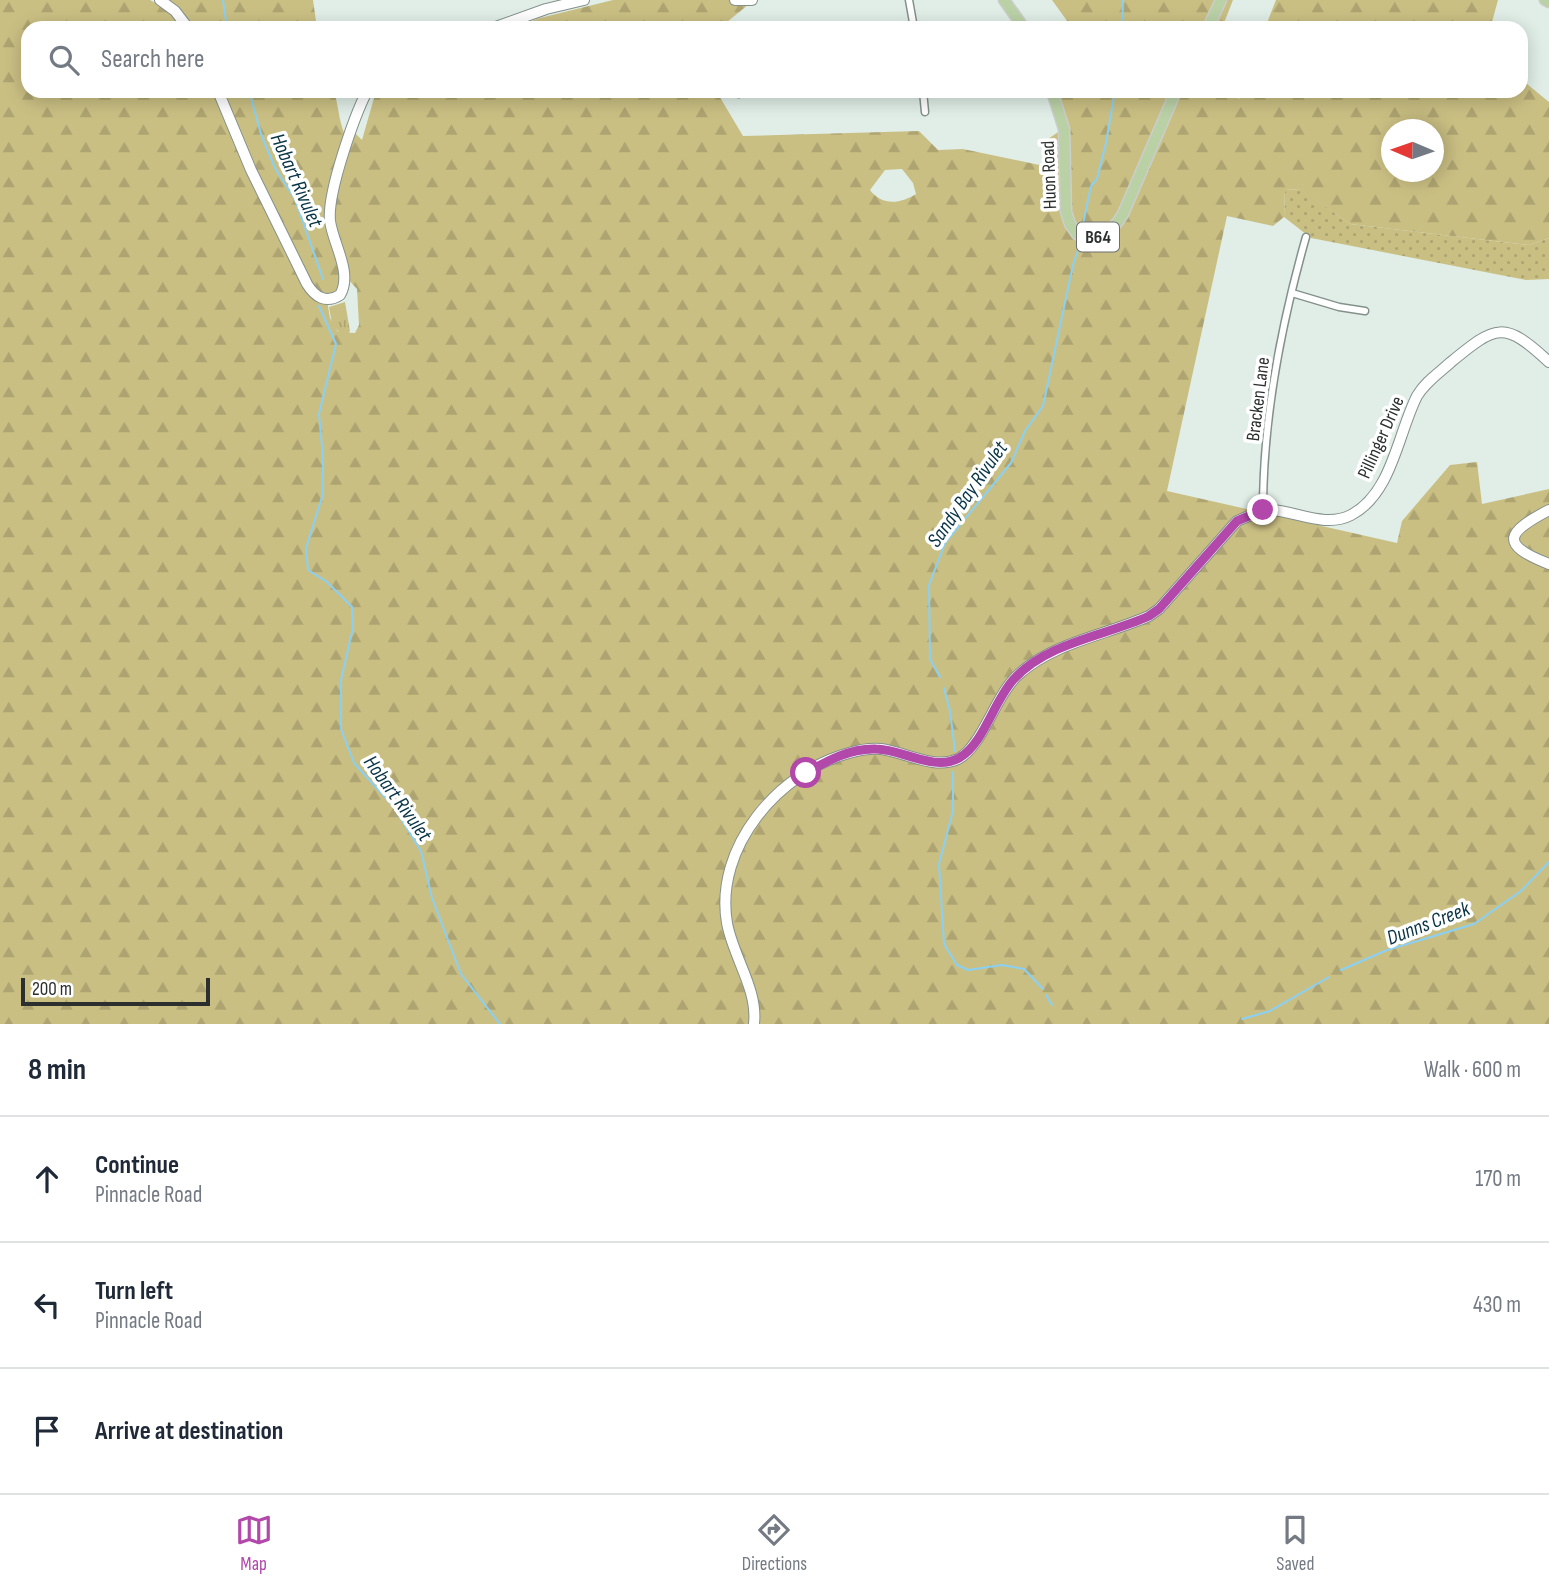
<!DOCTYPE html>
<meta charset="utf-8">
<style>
:root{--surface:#fff;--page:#f6f6f7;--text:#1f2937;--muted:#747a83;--line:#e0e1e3;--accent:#b248a9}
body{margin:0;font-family:"Sofia Sans Condensed",sans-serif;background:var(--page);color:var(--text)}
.compass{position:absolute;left:1381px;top:119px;width:63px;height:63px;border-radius:50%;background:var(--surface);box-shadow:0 4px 18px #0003;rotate:272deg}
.scale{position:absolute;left:21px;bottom:18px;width:189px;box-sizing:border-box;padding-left:7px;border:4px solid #2b302e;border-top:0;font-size:19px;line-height:24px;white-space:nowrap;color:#2b302e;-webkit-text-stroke:5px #fff;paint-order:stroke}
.stop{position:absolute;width:21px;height:21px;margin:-16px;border:5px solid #b248a9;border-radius:50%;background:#fff}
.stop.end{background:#b248a9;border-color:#fff;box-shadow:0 2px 7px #0008}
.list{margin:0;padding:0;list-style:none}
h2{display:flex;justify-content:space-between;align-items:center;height:91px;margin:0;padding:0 28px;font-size:30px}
h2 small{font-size:23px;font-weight:400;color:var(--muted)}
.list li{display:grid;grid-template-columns:46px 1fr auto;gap:21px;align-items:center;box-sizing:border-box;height:126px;padding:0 28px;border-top:2px solid var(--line)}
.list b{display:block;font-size:26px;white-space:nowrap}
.list p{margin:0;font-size:23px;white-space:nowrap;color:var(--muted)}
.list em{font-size:23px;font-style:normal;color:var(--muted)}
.icon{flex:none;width:38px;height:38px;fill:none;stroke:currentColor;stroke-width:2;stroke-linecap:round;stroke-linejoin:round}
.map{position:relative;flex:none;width:1549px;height:1024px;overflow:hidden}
.search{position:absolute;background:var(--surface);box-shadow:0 4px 18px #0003;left:21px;right:21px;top:21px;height:77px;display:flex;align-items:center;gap:18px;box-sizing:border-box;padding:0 24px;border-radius:21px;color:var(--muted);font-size:26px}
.sheet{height:469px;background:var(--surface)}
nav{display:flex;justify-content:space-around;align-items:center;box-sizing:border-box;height:98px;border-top:2px solid var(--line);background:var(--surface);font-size:19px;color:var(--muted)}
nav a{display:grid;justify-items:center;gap:4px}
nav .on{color:var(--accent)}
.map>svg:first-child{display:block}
.grass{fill:url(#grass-dots)}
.forest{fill:url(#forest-firs);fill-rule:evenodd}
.park{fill:url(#park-tufts)}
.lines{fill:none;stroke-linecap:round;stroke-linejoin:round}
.stream{stroke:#8ad0f4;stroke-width:2}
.street-casing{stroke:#84918b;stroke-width:9}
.secondary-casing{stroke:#84918b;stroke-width:12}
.primary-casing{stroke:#cccdcd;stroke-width:13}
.street{stroke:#fff;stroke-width:6}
.secondary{stroke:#fff;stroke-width:10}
.primary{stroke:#bad1a6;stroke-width:10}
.route{stroke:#b248a9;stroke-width:9}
.labels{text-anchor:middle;stroke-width:7;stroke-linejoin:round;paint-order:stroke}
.shield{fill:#fff;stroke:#6b6e6d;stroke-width:2}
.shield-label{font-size:18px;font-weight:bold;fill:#2b302e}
.street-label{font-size:19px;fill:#2b302e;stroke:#fff}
.water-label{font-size:21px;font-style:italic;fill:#093446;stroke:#fff}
</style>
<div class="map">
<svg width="1549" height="1024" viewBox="0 0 1549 1024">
<defs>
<pattern id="grass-dots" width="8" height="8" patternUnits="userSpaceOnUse" patternTransform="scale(1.75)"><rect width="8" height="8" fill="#cabf83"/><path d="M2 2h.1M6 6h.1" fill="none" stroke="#aea471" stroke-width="1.8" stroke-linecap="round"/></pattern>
<pattern id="forest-firs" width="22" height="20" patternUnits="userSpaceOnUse" patternTransform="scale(1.75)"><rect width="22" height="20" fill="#cabf83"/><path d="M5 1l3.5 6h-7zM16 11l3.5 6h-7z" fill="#aea471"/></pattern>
<pattern id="park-tufts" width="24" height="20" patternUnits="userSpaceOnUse" patternTransform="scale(1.75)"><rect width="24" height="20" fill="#cabf83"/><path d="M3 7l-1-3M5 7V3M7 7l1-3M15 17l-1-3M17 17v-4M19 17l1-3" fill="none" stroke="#aea471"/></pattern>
</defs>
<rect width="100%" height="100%" fill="#e0eee7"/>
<polygon class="grass" points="1301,189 1350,224 1529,245 1549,238 1549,279 1526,280 1311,238 1284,217 1285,190"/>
<g class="forest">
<path d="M0 0H150L157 4 161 0H313L317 28H28V91H334C339 107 339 127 348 140L352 130 362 140 376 91H718V94L743 136 919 131 938 150 963 149 1049 167 1048 139 1064 128 1052 91H1228L1239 99 1244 91H1521V79L1549 102V238L1529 245 1350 224 1300 189 1285 190 1284 217 1273 226 1227 216 1167 491 1397 543 1402 521 1450 465 1477 462 1482 504 1549 489V1024H0ZM1392 130H1434V172H1392ZM902 169 913 183 916 194C900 204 882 206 870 190L885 170ZM345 276 357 289 359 325 355 333 338 332 330 318 327 300 345 284Z"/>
<polygon points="613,0 754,0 727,22 726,28 513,28 540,18"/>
<polygon points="1052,0 1233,0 1222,28 1068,28 1070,25"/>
<polygon points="1276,0 1498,0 1492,22 1493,28 1265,28"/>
</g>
<polygon class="park" points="345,302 350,331 347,336 343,337 332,324 329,307"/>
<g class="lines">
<g class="stream">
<polyline points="223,0 227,28"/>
<polyline points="1122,28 1123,0"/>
<polyline points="249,91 261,134 275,168 295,199 323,279"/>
<polyline points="1082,229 1091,186 1097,179 1106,143 1115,91"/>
<polyline points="319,306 336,344 319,414 323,458 323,494 306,548 308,570 327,582 352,607 353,628 341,680 341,729 354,763 393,806 421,851 432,898 461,974 500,1024"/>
<polyline points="940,677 930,659 929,585 945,543 1011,463 1025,431 1043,406 1073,265 1078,250"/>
<polyline points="944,688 950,711 955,751"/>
<polyline points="953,772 953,811 939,864 944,944 957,965 968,970 1002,965 1024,969 1043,989"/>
<polyline points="1341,970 1387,950 1474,924 1521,891 1549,862"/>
<polyline points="1046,995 1052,1005"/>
<polyline points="1242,1019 1270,1011 1329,977"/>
</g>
<defs>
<g id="street">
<polyline points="909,0 914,28"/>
<polyline points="923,91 925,112"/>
<polyline points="739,94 745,91"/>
<polyline points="1292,293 1339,307 1365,311"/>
<path d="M1263 510C1263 418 1281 325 1306 237"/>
</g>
<g id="secondary">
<polyline points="160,0 175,11 188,28"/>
<polyline points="735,0 752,0"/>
<polyline points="493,28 546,9 584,0"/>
<path d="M218 91 251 170 307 284C315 297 326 304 340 295 353 273 333 244 330 221 327 193 354 117 367 91"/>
<path d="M1549 510C1507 532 1498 544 1549 564"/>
<path d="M754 1024C758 989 733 957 727 923 714 847 779 772 849 753 859 750 870 748 881 749 905 752 934 770 958 759 983 746 995 695 1019 674 1055 642 1106 635 1149 616L1159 609 1237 521 1263 510H1272C1298 512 1326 528 1351 515 1392 494 1398 433 1417 396 1425 382 1439 373 1451 362 1496 325 1504 320 1549 362"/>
</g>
<g id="primary">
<polyline points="1004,0 1024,28"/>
<polyline points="1545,0 1549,2"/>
<polyline points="1208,28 1221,0"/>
<path d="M1052 91 1064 129 1066 212 1070 224 1077 234C1097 243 1113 231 1123 214L1176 91"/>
</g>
</defs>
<use href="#street" class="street-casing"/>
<use href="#secondary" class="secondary-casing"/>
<use href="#primary" class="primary-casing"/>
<use href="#street" class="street"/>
<use href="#secondary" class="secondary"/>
<use href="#primary" class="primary"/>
</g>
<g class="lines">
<path class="route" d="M806 773C827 761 850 748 876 749 902 749 934 772 959 758 984 744 994 700 1014 679 1048 642 1105 636 1149 616L1159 609 1237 521 1263 510"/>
</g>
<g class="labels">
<rect class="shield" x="1077" y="222.5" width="42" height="29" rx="5"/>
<g class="shield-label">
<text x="1098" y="243">B64</text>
</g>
<g class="street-label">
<text transform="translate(1048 175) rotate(-92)" y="7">Huon Road</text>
<text transform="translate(1257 399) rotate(-83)" y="7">Bracken Lane</text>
<text transform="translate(1380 437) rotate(-66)" y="7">Pillinger Drive</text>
</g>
<g class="water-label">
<text transform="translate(297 180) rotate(66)" y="7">Hobart Rivulet</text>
<text transform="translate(967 494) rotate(-55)" y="7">Sandy Bay Rivulet</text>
<text transform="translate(398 798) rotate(54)" y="7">Hobart Rivulet</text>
<text transform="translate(1428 923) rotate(-21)" y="7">Dunns Creek</text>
</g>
</g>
</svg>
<svg class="compass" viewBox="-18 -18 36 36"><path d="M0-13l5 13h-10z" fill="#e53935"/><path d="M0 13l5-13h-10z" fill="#747a83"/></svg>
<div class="scale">200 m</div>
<div class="stop" style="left:806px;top:773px"></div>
<div class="stop end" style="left:1263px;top:510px"></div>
<div class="search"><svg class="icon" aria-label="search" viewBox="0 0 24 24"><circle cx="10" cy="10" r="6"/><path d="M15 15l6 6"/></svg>Search here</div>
</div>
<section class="sheet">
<h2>8 min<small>Walk · 600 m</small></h2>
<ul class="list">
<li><svg class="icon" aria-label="ahead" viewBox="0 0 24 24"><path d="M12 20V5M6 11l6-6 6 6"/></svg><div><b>Continue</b><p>Pinnacle Road</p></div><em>170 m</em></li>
<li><svg class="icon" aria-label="left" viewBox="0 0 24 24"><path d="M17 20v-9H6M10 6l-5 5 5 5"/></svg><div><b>Turn left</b><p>Pinnacle Road</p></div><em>430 m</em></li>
<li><svg class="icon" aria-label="arrive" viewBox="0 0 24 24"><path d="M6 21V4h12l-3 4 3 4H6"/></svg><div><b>Arrive at destination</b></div></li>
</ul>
</section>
<nav>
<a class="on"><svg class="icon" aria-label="map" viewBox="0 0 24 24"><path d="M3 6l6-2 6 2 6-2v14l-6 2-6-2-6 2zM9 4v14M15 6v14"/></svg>Map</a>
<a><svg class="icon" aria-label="directions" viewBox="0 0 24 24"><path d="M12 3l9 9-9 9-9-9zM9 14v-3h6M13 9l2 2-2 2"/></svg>Directions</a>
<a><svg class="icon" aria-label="saved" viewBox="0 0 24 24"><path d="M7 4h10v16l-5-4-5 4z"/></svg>Saved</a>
</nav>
